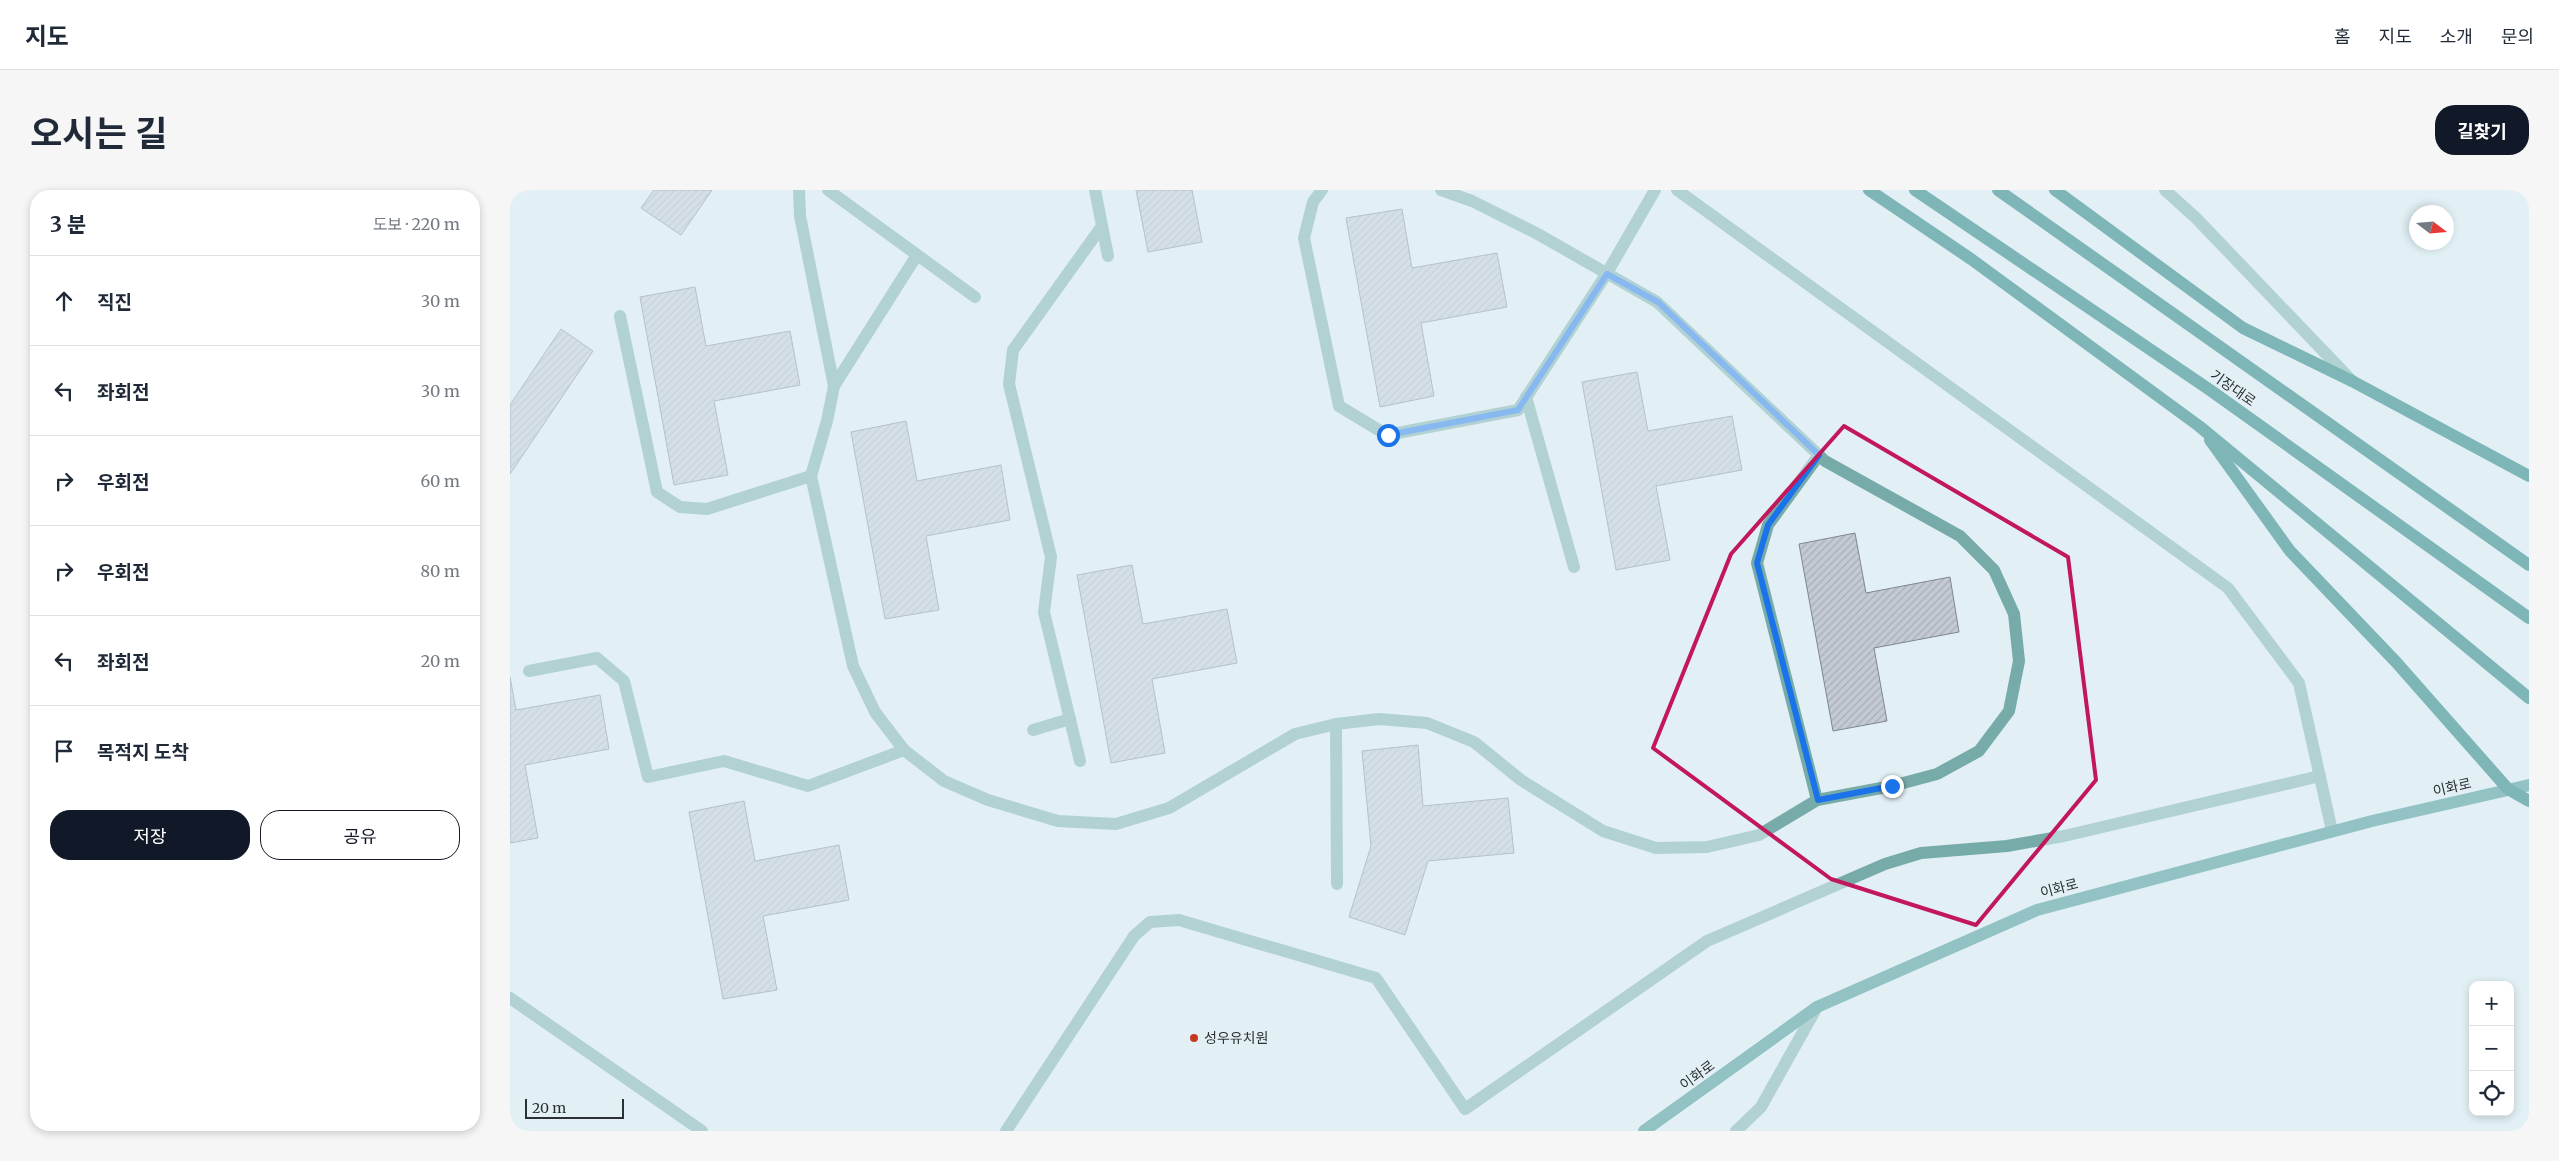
<!DOCTYPE html>
<html lang="ko">
<meta charset="utf-8">
<style>
:root{--surface:#fff;--page:#f6f6f7;--text:#1f2937;--muted:#747a83;--line:#e0e1e3;--accent:#111827}
body{margin:0;font-family:Merriweather,"Noto Sans KR",serif;background:var(--page);color:var(--text)}
.controls{position:absolute;right:15px;bottom:15px;display:grid;overflow:hidden;border-radius:10px;box-shadow:0 2px 8px #0003}
.controls button{width:45px;height:45px;display:grid;place-items:center;padding:0;border:0;border-bottom:1px solid var(--line);background:var(--surface);color:var(--text);font:25px sans-serif}
.compass{position:absolute;left:1899px;top:15px;width:45px;height:45px;border-radius:50%;background:var(--surface);box-shadow:0 2px 8px #0003;rotate:106deg}
.scale{position:absolute;left:15px;bottom:12px;width:99px;box-sizing:border-box;padding-left:5px;border:2px solid #2b3133;border-top:0;font-size:14px;line-height:18px;white-space:nowrap;color:#2b3133;-webkit-text-stroke:4px #e2f0f5;paint-order:stroke}
.stop{position:absolute;width:15px;height:15px;margin:-11px;border:4px solid #1a73e8;border-radius:50%;background:#fff}
.stop.end{background:#1a73e8;border-color:#fff;box-shadow:0 1px 5px #0008}
.list{margin:0;padding:0;list-style:none}
h2{display:flex;justify-content:space-between;align-items:center;height:65px;margin:0;padding:0 20px;font-size:21px}
h2 small{font-size:16px;font-weight:400;color:var(--muted)}
.list li{display:grid;grid-template-columns:32px 1fr auto;gap:15px;align-items:center;box-sizing:border-box;height:90px;padding:0 20px;border-top:1px solid var(--line)}
.list b{display:block;font-size:19px;white-space:nowrap}
.list em{font-size:16px;font-style:normal;color:var(--muted)}
.actions{display:flex;gap:10px;padding:15px 20px}
.actions a{flex:1;padding:11px 0;border:1px solid var(--accent);border-radius:20px;text-align:center;font-size:18px;color:var(--accent)}
.actions .main{background:var(--accent);color:#fff}
.icon{flex:none;width:28px;height:28px;fill:none;stroke:currentColor;stroke-width:2;stroke-linecap:round;stroke-linejoin:round}
.map{position:relative;flex:none;width:2019px;height:941px;overflow:hidden;border-radius:20px}
header{display:flex;align-items:center;gap:30px;box-sizing:border-box;height:70px;padding:0 25px;background:var(--surface);border-bottom:1px solid var(--line)}
header strong{font-size:24px}
nav{display:flex;gap:28px;margin-inline-start:auto;font-size:18px}
.intro{display:flex;align-items:center;justify-content:space-between;box-sizing:border-box;height:120px;padding:0 30px}
h1{margin:0;font-size:35px}
.button{padding:12px 22px;border-radius:20px;background:var(--accent);color:#fff;font-size:18px;font-weight:700}
main{display:flex;gap:30px;padding:0 30px}
aside{flex:1;background:var(--surface);border-radius:20px;box-shadow:0 2px 8px #0003}
.map>svg:first-child{display:block}
.building{fill:url(#building-hatch);stroke:#7f868f}
.lines{fill:none;stroke-linecap:round;stroke-linejoin:round}
.service{stroke:#77aba9;stroke-width:12}
.pedestrian{stroke:#77aba9;stroke-width:12}
.minor{stroke:#77aba9;stroke-width:12}
.secondary{stroke:#328b87;stroke-width:12}
.primary{stroke:#066f6d;stroke-width:12}
.route{stroke:#1a73e8;stroke-width:6}
.marked{fill:none;stroke:#c2185b;stroke-width:4;stroke-linejoin:round}
.poi-dot{fill:#c43822;stroke:#e2f0f5;stroke-width:2}
.labels{text-anchor:middle;stroke-width:4.5;stroke-linejoin:round;paint-order:stroke}
.street-label{font-size:14px;fill:#2b3133;stroke:#e2f0f5}
.poi-label{font-size:14px;fill:#2b3133;stroke:#e2f0f5;text-anchor:start}
</style>
<header>
<strong>지도</strong>
<nav><a>홈</a><a>지도</a><a>소개</a><a>문의</a></nav>
</header>
<div class="intro"><h1>오시는 길</h1><a class="button">길찾기</a></div>
<main>
<aside>
<h2>3 분<small>도보 · 220 m</small></h2>
<ul class="list">
<li><svg class="icon" aria-label="ahead" viewBox="0 0 24 24"><path d="M12 20V5M6 11l6-6 6 6"/></svg><div><b>직진</b></div><em>30 m</em></li>
<li><svg class="icon" aria-label="left" viewBox="0 0 24 24"><path d="M17 20v-9H6M10 6l-5 5 5 5"/></svg><div><b>좌회전</b></div><em>30 m</em></li>
<li><svg class="icon" aria-label="right" viewBox="0 0 24 24"><path d="M7 20v-9h11M14 6l5 5-5 5"/></svg><div><b>우회전</b></div><em>60 m</em></li>
<li><svg class="icon" aria-label="right" viewBox="0 0 24 24"><path d="M7 20v-9h11M14 6l5 5-5 5"/></svg><div><b>우회전</b></div><em>80 m</em></li>
<li><svg class="icon" aria-label="left" viewBox="0 0 24 24"><path d="M17 20v-9H6M10 6l-5 5 5 5"/></svg><div><b>좌회전</b></div><em>20 m</em></li>
<li><svg class="icon" aria-label="arrive" viewBox="0 0 24 24"><path d="M6 21V4h12l-3 4 3 4H6"/></svg><div><b>목적지 도착</b></div></li>
</ul>
<div class="actions"><a class="main">저장</a><a>공유</a></div>
</aside>
<div class="map">
<svg width="2019" height="941" viewBox="0 0 2019 941">
<defs>
<pattern id="building-hatch" width="6" height="6" patternUnits="userSpaceOnUse" patternTransform="scale(1.25)"><rect width="6" height="6" fill="#c3cad4"/><path d="M-1 1l2-2M0 6l6-6M5 7l2-2" fill="none" stroke="#a8aeb6"/></pattern>
</defs>
<rect width="100%" height="100%" fill="#e2f0f5"/>
<g class="building">
<polygon points="144,0 202,0 171,45 131,18"/>
<polygon points="626,0 682,0 692,52 638,62"/>
<polygon points="892,19 902,78 987,63 997,117 911,133 924,206 870,217 836,28"/>
<polygon points="185,97 196,156 280,141 290,195 204,211 218,285 164,295 130,107"/>
<polygon points="51,139 83,161 0,284 0,215"/>
<polygon points="1127,182 1138,241 1222,226 1232,280 1146,296 1160,370 1106,380 1072,192"/>
<polygon points="396,231 407,291 491,275 500,330 416,346 429,420 375,429 341,242"/>
<polygon points="1345,343 1356,403 1440,387 1449,442 1364,458 1377,531 1323,541 1289,354"/>
<polygon points="622,375 633,434 717,419 727,473 642,489 655,563 601,573 567,385"/>
<polygon points="0,487 6,520 90,505 99,559 15,575 28,648 0,653"/>
<polygon points="908,555 913,616 998,608 1004,663 918,671 895,745 839,727 861,656 852,561"/>
<polygon points="234,611 245,671 329,655 339,710 253,726 267,800 213,809 179,622"/>
</g>
<g class="lines">
<g class="service">
<polyline points="289,0 290,26 324,196"/>
<polyline points="318,0 465,107"/>
<polyline points="585,0 598,66"/>
<polyline points="812,0 803,12 794,48 829,216 877,245 1008,220 1097,83 1145,0"/>
<polyline points="110,126 147,302 170,317 197,319 301,286 317,231 324,196 407,65"/>
<polyline points="1016,207 1064,377"/>
<polyline points="301,286 343,476 365,522 394,560 434,591 478,610 548,631 606,634 659,618 785,544 826,534 869,529 917,533 964,552 1011,590 1093,641 1146,658 1197,657 1249,645 1307,610 1382,596 1427,584 1469,561 1499,521 1509,471 1504,424 1484,380 1450,346 1315,271 1147,112 1026,43 962,11 931,0"/>
<polyline points="19,481 87,468 114,491 138,587 214,571 298,596 394,560"/>
<polyline points="826,534 827,694"/>
<polyline points="523,540 560,529"/>
<polyline points="570,571 534,422 541,367 499,194 503,160 592,36"/>
<polyline points="1307,610 1247,373 1258,335 1309,265"/>
</g>
<g class="pedestrian">
<polyline points="0,808 192,941"/>
<polyline points="496,941 624,746 640,732 669,730 866,788 955,919 1197,751 1375,674 1411,663 1497,656 1554,646 1810,586"/>
</g>
<g class="minor">
<polyline points="1167,0 1718,398 1789,493 1822,641"/>
<polyline points="1655,0 1686,28 1842,191"/>
<polyline points="1226,941 1251,917 1307,817"/>
</g>
<polyline class="secondary" points="1134,941 1307,817 1527,720 1862,631 2019,595"/>
<g class="primary">
<polyline points="1359,0 1461,69 1689,236 2019,508"/>
<polyline points="1405,0 1700,200 2019,428"/>
<polyline points="1488,0 2019,375"/>
<polyline points="1545,0 1733,138 1842,191 2019,286"/>
<polyline points="1700,250 1780,361 1886,472 1998,599 2019,611"/>
</g>
</g>
<g class="lines">
<polyline class="route" points="878,245 1008,220 1097,84 1148,112 1309,265 1258,335 1247,373 1308,610 1382,596"/>
</g>
<path d="M0 0H2019V941H0ZM1334 236 1558 367 1586 590 1466 735 1321 689 1143 558 1221 364Z" fill="#e2f0f5" fill-opacity=".55" fill-rule="evenodd"/>
<path class="marked" d="M1334 236 1558 367 1586 590 1466 735 1321 689 1143 558 1221 364Z"/>
<circle class="poi-dot" cx="684" cy="848" r="5"/>
<g class="labels">
<g class="street-label">
<text transform="translate(1723 198) rotate(35)" y="5">기장대로</text>
<text transform="translate(1942 597) rotate(-13)" y="5">이화로</text>
<text transform="translate(1549 698) rotate(-15)" y="5">이화로</text>
<text transform="translate(1187 885) rotate(-36)" y="5">이화로</text>
</g>
<g class="poi-label">
<text x="694" y="853">성우유치원</text>
</g>
</g>
</svg>
<div class="controls">
<button>+</button>
<button>−</button>
<button><svg class="icon" aria-label="locate" viewBox="0 0 24 24"><circle cx="12" cy="12" r="6"/><path d="M12 2v4M12 18v4M2 12h4M18 12h4"/></svg></button>
</div>
<svg class="compass" viewBox="-18 -18 36 36"><path d="M0-13l5 13h-10z" fill="#e53935"/><path d="M0 13l5-13h-10z" fill="#747a83"/></svg>
<div class="scale">20 m</div>
<div class="stop" style="left:878px;top:245px"></div>
<div class="stop end" style="left:1382px;top:596px"></div>
</div>
</main>
